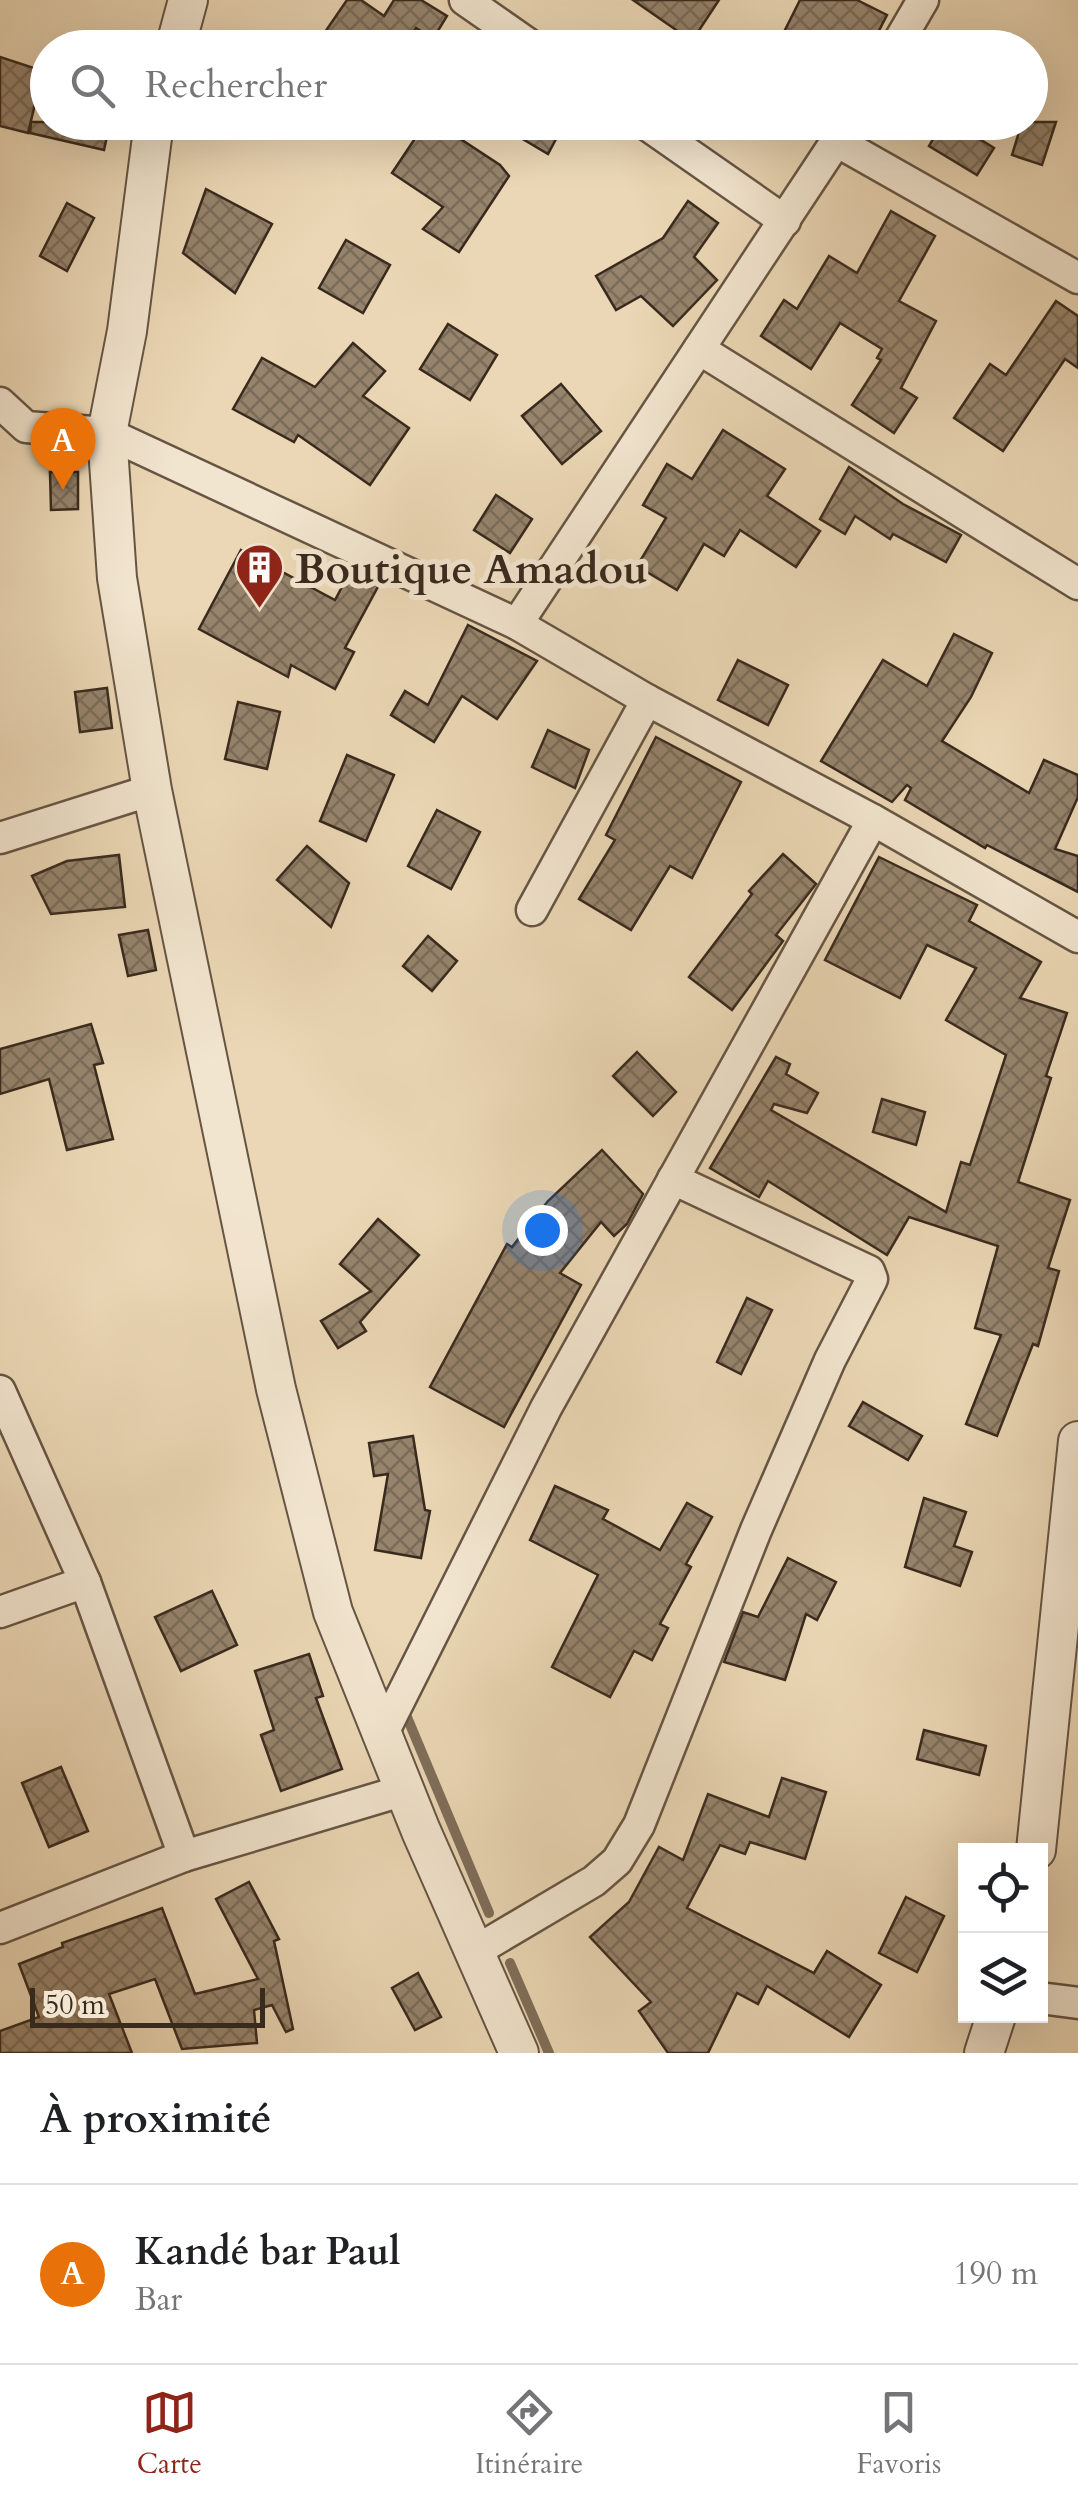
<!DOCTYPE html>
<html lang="fr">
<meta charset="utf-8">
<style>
:root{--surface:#fff;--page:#f2f2f2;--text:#202124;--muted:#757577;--line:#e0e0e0;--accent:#8f2418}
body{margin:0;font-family:Cardo,serif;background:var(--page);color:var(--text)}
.controls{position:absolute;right:30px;bottom:30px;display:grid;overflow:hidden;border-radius:0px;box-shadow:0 10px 40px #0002}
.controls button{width:90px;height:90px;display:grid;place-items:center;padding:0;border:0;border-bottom:2px solid var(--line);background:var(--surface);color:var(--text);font:50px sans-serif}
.scale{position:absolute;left:30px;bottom:25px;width:235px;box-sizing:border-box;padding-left:10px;border:5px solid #392a1e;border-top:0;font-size:28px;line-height:35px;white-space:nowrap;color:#392a1e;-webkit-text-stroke:8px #f2e5cf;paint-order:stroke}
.you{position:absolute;left:542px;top:1230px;width:35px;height:35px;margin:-25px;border:8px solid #fff;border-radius:50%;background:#1a73e8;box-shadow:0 0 0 15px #1a73e833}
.badge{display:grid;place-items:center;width:65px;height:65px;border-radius:50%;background:var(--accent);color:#fff;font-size:32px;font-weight:700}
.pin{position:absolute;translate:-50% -82px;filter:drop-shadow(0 2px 5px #0008)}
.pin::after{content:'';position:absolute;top:52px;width:35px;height:30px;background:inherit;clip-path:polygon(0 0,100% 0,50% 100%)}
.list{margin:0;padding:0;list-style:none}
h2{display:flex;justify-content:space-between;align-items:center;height:130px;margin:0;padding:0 40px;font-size:42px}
h2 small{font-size:32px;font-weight:400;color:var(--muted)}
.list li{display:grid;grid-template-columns:65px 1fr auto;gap:30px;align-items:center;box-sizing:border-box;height:180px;padding:0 40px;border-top:2px solid var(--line)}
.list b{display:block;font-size:38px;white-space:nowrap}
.list p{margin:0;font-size:32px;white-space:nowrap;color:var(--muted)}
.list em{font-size:32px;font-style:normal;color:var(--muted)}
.icon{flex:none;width:55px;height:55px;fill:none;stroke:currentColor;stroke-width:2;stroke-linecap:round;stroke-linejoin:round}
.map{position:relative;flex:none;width:1078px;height:2053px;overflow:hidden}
.search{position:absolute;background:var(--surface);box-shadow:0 10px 40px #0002;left:30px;right:30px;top:30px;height:110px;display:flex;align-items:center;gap:25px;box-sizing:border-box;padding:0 35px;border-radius:55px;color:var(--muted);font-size:38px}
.sheet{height:310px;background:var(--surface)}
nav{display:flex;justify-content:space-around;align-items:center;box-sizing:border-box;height:140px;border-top:2px solid var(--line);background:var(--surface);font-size:28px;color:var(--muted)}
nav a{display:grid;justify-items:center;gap:5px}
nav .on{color:var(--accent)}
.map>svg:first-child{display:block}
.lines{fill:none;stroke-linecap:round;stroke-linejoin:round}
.stream{stroke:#7f6e5a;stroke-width:10}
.building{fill:url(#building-cross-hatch);stroke:#392a1e;stroke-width:2.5}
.minor-casing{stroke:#654;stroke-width:35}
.tertiary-casing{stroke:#654;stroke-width:42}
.minor{stroke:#f2e5cf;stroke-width:30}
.tertiary{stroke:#f2e5cf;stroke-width:38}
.labels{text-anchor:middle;stroke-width:10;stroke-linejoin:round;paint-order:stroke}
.poi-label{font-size:42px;font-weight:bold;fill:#392a1e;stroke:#f2e5cf;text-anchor:start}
</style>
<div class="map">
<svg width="1078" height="2053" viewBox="0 0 1078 2053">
<defs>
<pattern id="building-cross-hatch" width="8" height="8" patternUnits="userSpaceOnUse" patternTransform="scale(2.5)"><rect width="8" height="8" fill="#96846d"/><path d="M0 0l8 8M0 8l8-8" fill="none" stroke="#7b6c59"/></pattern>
</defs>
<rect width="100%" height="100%" fill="#ebd7b5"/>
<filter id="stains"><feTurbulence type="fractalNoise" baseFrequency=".002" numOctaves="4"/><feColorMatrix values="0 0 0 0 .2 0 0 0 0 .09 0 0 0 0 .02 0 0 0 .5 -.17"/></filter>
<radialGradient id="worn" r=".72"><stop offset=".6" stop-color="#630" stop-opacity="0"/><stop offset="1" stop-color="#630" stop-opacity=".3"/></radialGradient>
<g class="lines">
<g class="stream">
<polyline points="404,1710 489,1913"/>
<polyline points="510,1963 549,2053"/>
</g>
</g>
<g class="building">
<polygon points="347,0 361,0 384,16 394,0 421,0 447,16 433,39 416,28 403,48 314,48"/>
<polygon points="633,0 719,0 692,41"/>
<polygon points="800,0 857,0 887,15 870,48 804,48 782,36"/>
<polygon points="0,57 43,71 28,133 0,126"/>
<polygon points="31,122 110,122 104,150 30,133"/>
<polygon points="426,122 460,122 453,134 500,165 509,176 459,252 423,229 443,207 392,173"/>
<polygon points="494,122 565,122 548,154"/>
<polygon points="943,122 952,122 994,148 977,175 929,146"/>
<polygon points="1022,122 1056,122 1042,165 1012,155"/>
<polygon points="206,189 272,224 235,293 183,253"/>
<polygon points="688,201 718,223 694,257 717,280 673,326 641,296 616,310 596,276 663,238"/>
<polygon points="67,203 94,218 67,271 40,256"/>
<polygon points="891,211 935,236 899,301 936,321 901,388 917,398 894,433 852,405 881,360 877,358 882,349 840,323 811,369 761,336 784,300 797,309 829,256 857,273"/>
<polygon points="346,240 390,265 363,313 319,288"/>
<polygon points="1056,301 1078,316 1078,368 1065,359 1003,451 954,418 990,364 1006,375"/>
<polygon points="448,324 497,355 470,400 420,369"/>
<polygon points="353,343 385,371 363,396 409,428 370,485 298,435 294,442 233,409 262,358 315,387"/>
<polygon points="561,384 601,431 562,464 522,416"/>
<polygon points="723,430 785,469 767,496 820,531 796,567 740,530 724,556 704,544 677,590 637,566 666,518 643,505 667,464 692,479"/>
<polygon points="849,467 903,504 961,535 946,562 893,534 890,539 855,516 845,534 820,519"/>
<polygon points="50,472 78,472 78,509 51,510"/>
<polygon points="496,495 532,519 510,553 474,530"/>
<polygon points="241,550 335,600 352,568 381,581 345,648 354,652 335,689 291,665 288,677 199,629"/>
<polygon points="468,625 537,661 497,719 462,696 434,742 391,715 405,691 428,705"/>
<polygon points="954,634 992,653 971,697 942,741 1029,793 1044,760 1078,775 1078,797 1055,849 1078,856 1078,892 987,845 985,848 905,800 911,788 907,785 892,802 821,761 883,660 927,686"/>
<polygon points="738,660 788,685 768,725 718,700"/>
<polygon points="107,688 112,728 80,732 75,692"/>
<polygon points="238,702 280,712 267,769 225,759"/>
<polygon points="548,730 589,750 575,788 532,767"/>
<polygon points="656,737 741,782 692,878 670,866 631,930 579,899 615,840 606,835"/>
<polygon points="347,755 394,775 366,841 320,821"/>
<polygon points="437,810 480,832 451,889 408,866"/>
<polygon points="307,846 349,883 331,927 277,880"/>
<polygon points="783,854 816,884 776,935 783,941 732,1010 689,977 752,894 749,891"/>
<polygon points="119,855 125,907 51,914 32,876 67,861"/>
<polygon points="879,857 977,905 969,921 1041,962 1020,998 1067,1013 1046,1076 1051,1078 1018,1182 1070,1200 1048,1268 1059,1271 1038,1346 1033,1344 997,1436 966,1424 1001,1335 975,1328 998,1246 909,1217 887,1255 768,1181 759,1197 710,1168 776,1057 790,1064 786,1074 818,1093 807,1113 774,1104 771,1110 946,1212 961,1162 970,1165 1006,1055 946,1020 976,968 927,945 900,998 825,960"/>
<polygon points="148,930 156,970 128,976 119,935"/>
<polygon points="428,936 457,961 432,991 403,966"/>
<polygon points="91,1024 103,1063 94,1065 113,1139 67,1150 49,1079 0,1094 0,1049"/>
<polygon points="637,1052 676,1092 653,1116 613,1076"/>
<polygon points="882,1099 925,1112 916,1145 873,1132"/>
<polygon points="602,1150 643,1194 627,1224 614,1236 601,1222 560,1273 581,1285 504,1427 430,1387 507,1244 512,1247 548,1201"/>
<polygon points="378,1219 419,1255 360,1322 366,1331 338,1348 321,1321 371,1291 340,1264"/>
<polygon points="747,1298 772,1310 741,1374 717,1362"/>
<polygon points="863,1402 922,1436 908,1460 849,1426"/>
<polygon points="413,1436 425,1510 430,1511 421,1558 375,1550 388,1474 374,1476 369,1443"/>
<polygon points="555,1486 608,1510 603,1519 660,1550 687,1503 712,1517 686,1564 691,1567 660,1624 668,1628 652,1660 634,1651 610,1697 552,1667 598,1575 530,1540"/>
<polygon points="924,1498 966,1512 954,1546 972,1552 960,1586 905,1567"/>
<polygon points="788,1558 836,1582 817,1620 806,1614 785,1680 724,1662 743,1612 758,1617"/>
<polygon points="212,1591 237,1645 181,1671 155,1617"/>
<polygon points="309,1654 323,1696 316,1698 342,1769 281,1791 261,1735 274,1730 255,1671"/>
<polygon points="924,1730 986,1746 979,1775 917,1759"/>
<polygon points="61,1767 88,1831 49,1847 22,1783"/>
<polygon points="782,1778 826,1792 805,1859 750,1842 745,1854 720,1845 687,1908 814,1973 827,1951 881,1985 849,2037 767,1986 758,2004 737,1993 708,2053 668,2053 639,2011 651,2002 590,1937 629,1902 659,1847 683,1860 708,1794 769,1817"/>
<polygon points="249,1882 279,1939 274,1941 293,2029 286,2032 272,2005 254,2010 257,2043 182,2049 155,1979 109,1994 132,2053 0,2053 0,2031 39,2017 19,1964 63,1947 62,1943 162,1908 195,1994 258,1979 216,1899"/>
<polygon points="906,1897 944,1916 917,1972 879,1953"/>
<polygon points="418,1973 441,2017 415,2030 392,1988"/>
</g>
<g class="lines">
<defs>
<g id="minor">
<polyline points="465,0 534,48"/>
<polyline points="895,48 923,0"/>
<polyline points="643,122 785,221"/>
<polyline points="838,142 1078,278"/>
<polyline points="699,349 1078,584"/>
<polyline points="0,403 26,427 107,433 517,624 647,700 873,820 1078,937"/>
<polyline points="517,624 849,122"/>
<polyline points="0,838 152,790"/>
<polyline points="532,910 647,700"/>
<polyline points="0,1391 85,1582 184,1856"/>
<polyline points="0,1612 85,1582"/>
<polyline points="383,1733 546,1408 873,820"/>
<polyline points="0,1928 184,1856 405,1790"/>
<polyline points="474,1952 594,1881 617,1861 639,1825 756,1530 830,1360 872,1279 869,1271 673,1179"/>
<polyline points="1040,1998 1078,2003"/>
</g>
<g id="tertiary">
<polyline points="175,48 188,0"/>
<polyline points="154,122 127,331 107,433 117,578 152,790 276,1389 333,1612 421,1831 519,2053"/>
<polyline points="1036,1850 1078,1441"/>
<polyline points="984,2053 996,2016"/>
</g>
</defs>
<use href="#minor" class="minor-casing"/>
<use href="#tertiary" class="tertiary-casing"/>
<use href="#minor" class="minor"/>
<use href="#tertiary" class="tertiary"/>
</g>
<defs>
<symbol id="building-pin" viewBox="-11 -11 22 30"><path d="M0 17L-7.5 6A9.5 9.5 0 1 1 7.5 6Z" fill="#8f2418" stroke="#f2e5cf"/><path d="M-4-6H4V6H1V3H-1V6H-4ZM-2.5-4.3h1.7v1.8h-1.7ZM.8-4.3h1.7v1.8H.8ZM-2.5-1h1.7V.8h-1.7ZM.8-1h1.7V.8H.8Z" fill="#fff"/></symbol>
</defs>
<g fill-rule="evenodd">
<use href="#building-pin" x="232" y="540" width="55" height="75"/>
</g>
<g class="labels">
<g class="poi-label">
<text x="295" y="583">Boutique Amadou</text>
</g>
</g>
<rect width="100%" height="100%" filter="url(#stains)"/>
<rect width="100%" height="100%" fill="url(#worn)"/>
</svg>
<div class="controls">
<button><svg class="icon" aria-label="locate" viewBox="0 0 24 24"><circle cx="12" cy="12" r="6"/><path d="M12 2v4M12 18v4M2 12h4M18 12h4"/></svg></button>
<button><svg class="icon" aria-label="layers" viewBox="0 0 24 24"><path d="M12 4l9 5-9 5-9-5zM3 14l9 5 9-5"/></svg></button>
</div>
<div class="scale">50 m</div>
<div class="you"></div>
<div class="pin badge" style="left:63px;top:490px;background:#e8710a">A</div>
<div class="search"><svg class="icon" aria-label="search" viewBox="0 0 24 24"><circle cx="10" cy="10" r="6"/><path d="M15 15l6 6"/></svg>Rechercher</div>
</div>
<section class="sheet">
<h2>À proximité<small></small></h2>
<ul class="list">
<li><span class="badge" style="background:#e8710a">A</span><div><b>Kandé bar Paul</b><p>Bar</p></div><em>190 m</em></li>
</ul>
</section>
<nav>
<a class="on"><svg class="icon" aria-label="map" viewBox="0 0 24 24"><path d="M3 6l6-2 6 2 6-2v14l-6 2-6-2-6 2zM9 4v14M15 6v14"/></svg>Carte</a>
<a><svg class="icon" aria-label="directions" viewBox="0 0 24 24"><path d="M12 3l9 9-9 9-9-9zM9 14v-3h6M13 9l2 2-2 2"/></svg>Itinéraire</a>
<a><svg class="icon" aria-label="saved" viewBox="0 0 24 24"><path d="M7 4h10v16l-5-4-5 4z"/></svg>Favoris</a>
</nav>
